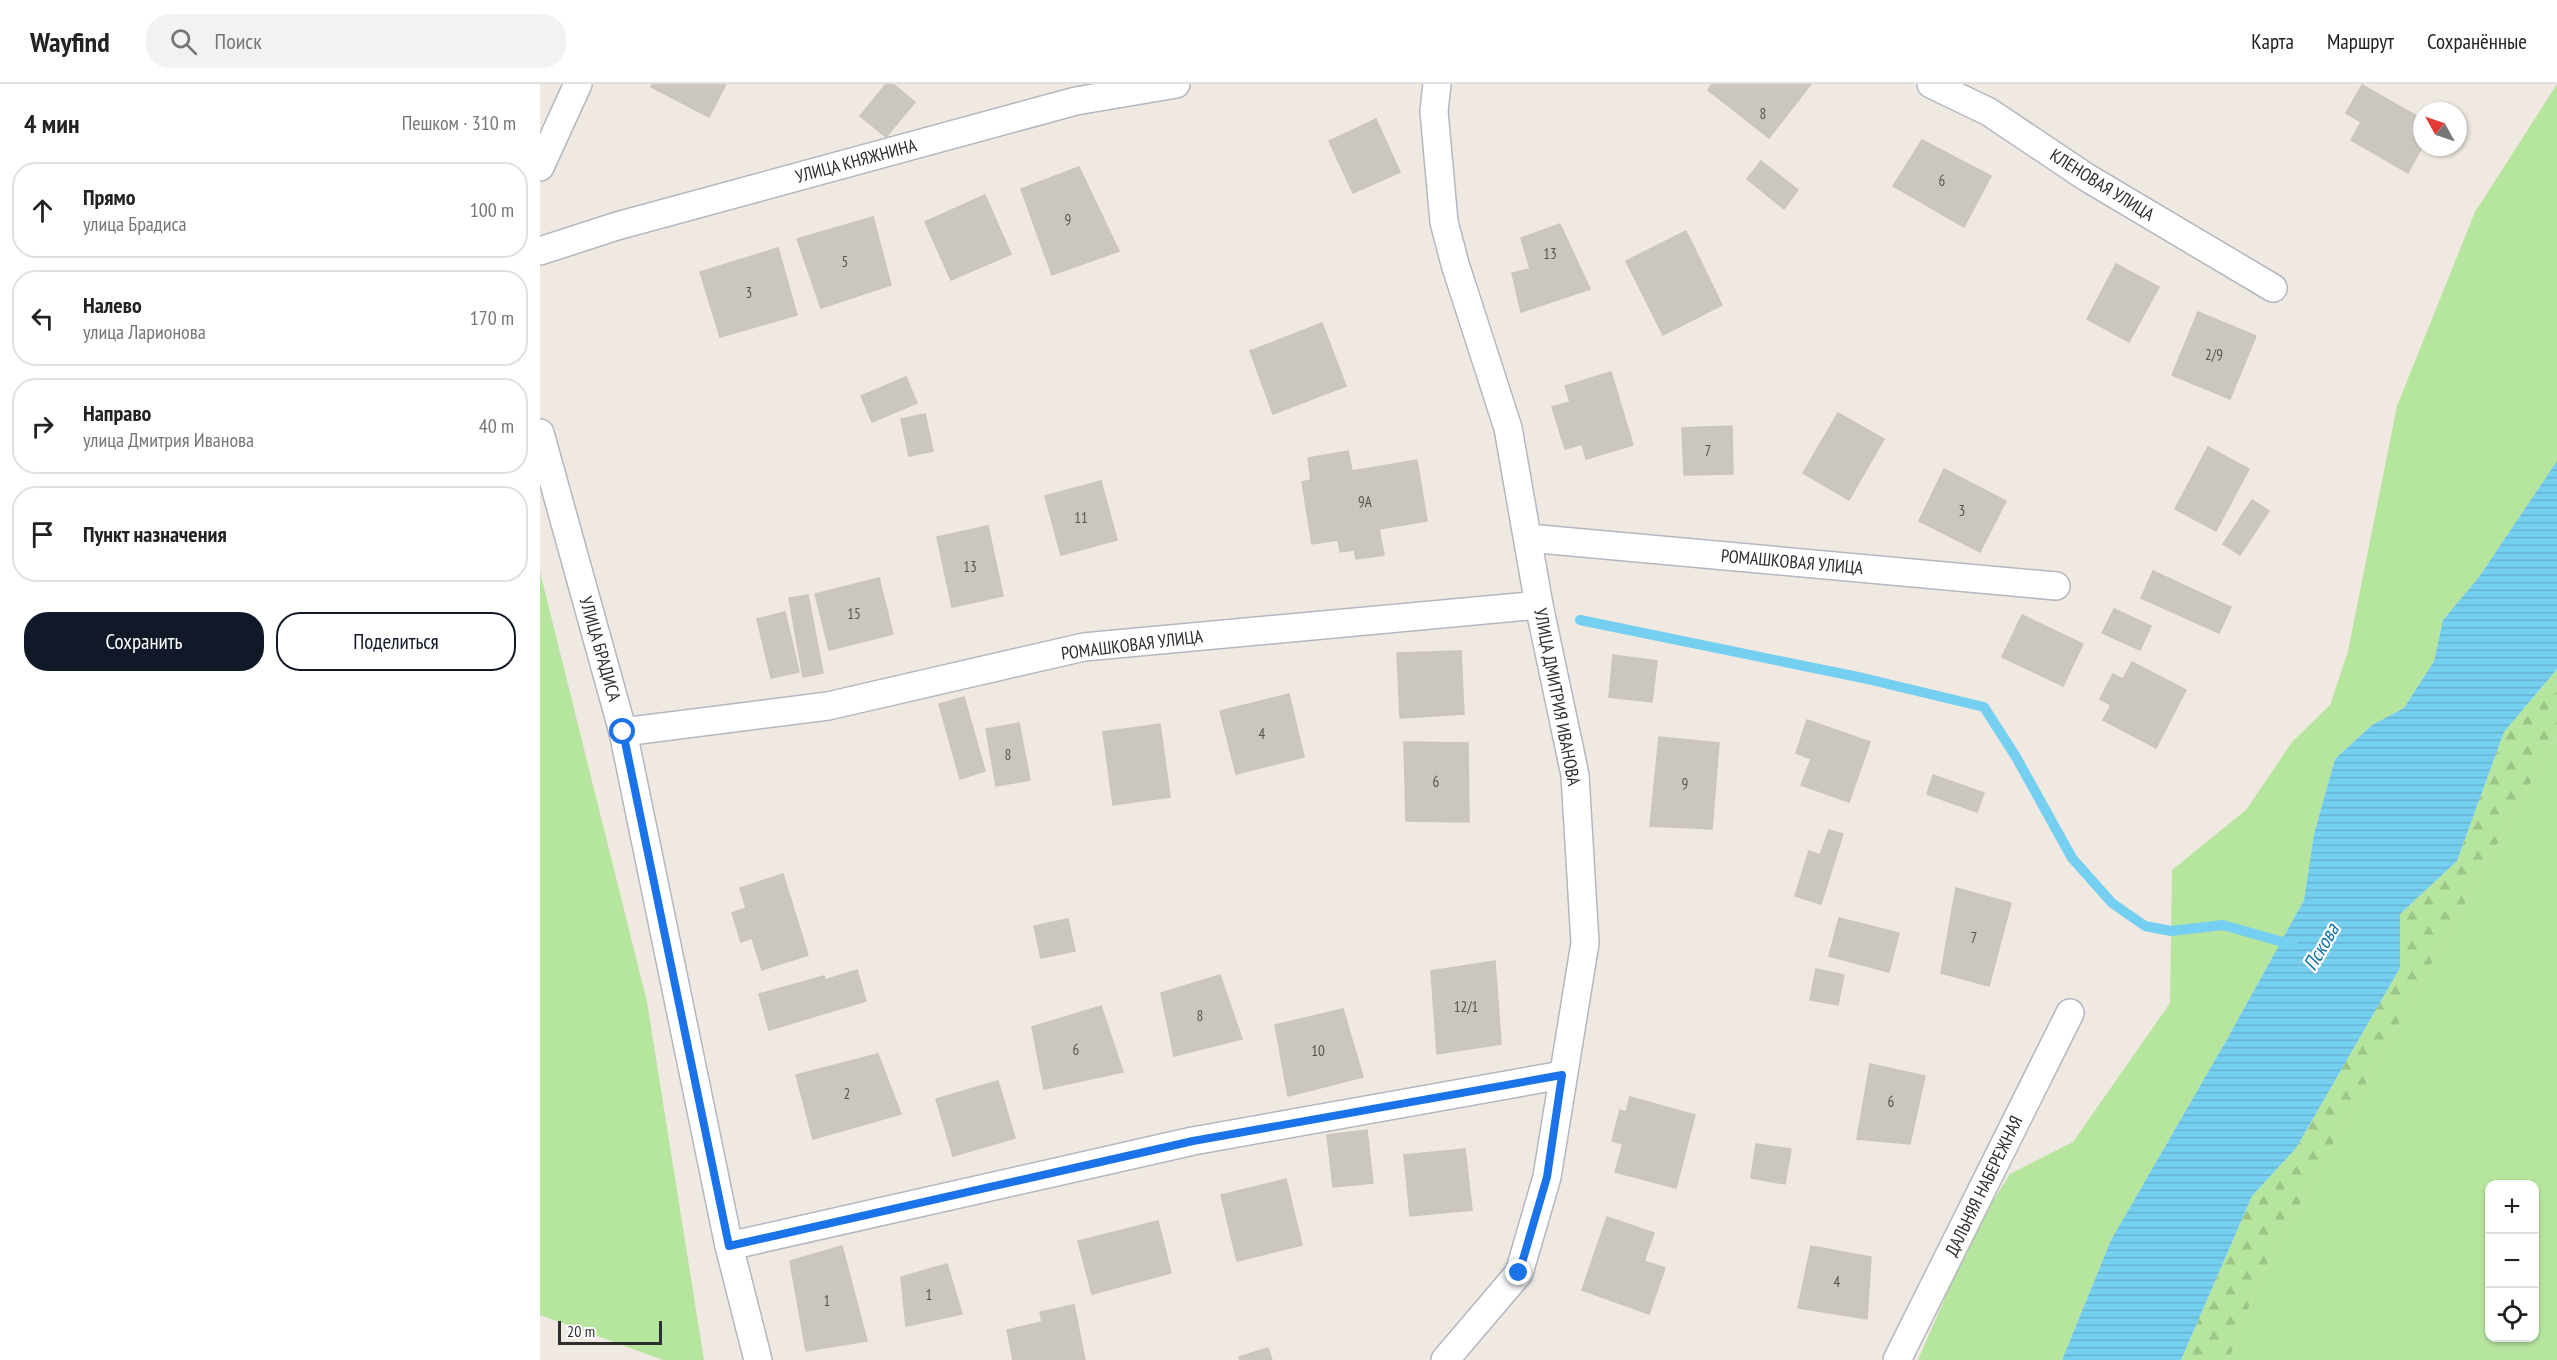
<!DOCTYPE html>
<html lang="ru">
<meta charset="utf-8">
<style>
:root{--surface:#fff;--page:#f2f2f2;--text:#222;--muted:#767676;--line:#e0e0e0;--accent:#111827}
body{margin:0;font-family:"PT Sans Narrow",sans-serif;background:var(--page);color:var(--text)}
.controls{position:absolute;right:18px;bottom:18px;display:grid;overflow:hidden;border-radius:12px;box-shadow:0 2px 4px #0004}
.controls button{width:54px;height:54px;display:grid;place-items:center;padding:0;border:0;border-bottom:2px solid var(--line);background:var(--surface);color:var(--text);font:30px sans-serif}
.compass{position:absolute;left:1873px;top:18px;width:54px;height:54px;border-radius:50%;background:var(--surface);box-shadow:0 2px 4px #0004;rotate:310deg}
.scale{position:absolute;left:18px;bottom:15px;width:104px;box-sizing:border-box;padding-left:6px;border:3px solid #2e2e2e;border-top:0;font-size:16px;line-height:21px;white-space:nowrap;color:#2e2e2e;-webkit-text-stroke:4px #fff;paint-order:stroke}
.stop{position:absolute;width:18px;height:18px;margin:-14px;border:4px solid #1a73e8;border-radius:50%;background:#fff}
.stop.end{background:#1a73e8;border-color:#fff;box-shadow:0 2px 6px #0008}
.list{margin:0;padding:0;list-style:none}
h2{display:flex;justify-content:space-between;align-items:center;height:78px;margin:0;padding:0 24px;font-size:26px}
h2 small{font-size:20px;font-weight:400;color:var(--muted)}
.list li{display:grid;grid-template-columns:39px 1fr auto;gap:18px;align-items:center;box-sizing:border-box;height:96px;margin:0 12px 12px;padding:0 12px;border:2px solid var(--line);border-radius:24px}
.list b{display:block;font-size:22px;white-space:nowrap}
.list p{margin:0;font-size:20px;white-space:nowrap;color:var(--muted)}
.list em{font-size:20px;font-style:normal;color:var(--muted)}
.actions{display:flex;gap:12px;padding:18px 24px}
.actions a{flex:1;padding:14px 0;border:2px solid var(--accent);border-radius:24px;text-align:center;font-size:21px;color:var(--accent)}
.actions .main{background:var(--accent);color:#fff}
.icon{flex:none;width:33px;height:33px;fill:none;stroke:currentColor;stroke-width:2;stroke-linecap:round;stroke-linejoin:round}
.map{position:relative;flex:none;width:2017px;height:1276px;overflow:hidden}
header{display:flex;align-items:center;gap:36px;box-sizing:border-box;height:84px;padding:0 30px;background:var(--surface);border-bottom:2px solid var(--line)}
header strong{font-size:28px}
nav{display:flex;gap:33px;margin-inline-start:auto;font-size:21px}
.search{width:420px;height:54px;background:var(--page);display:flex;align-items:center;gap:15px;box-sizing:border-box;padding:0 21px;border-radius:24px;color:var(--muted);font-size:22px}
main{display:flex}
aside{flex:1;background:var(--surface)}
.map>svg:first-child{display:block}
.grass{fill:#b6e59e;fill-rule:evenodd}
.forest{fill:url(#forest-firs)}
.water{fill:url(#water-rules)}
.lines{fill:none;stroke-linecap:round;stroke-linejoin:round}
.stream{stroke:#75cff0;stroke-width:10}
.building{fill:#cbc7bf;stroke:#cbc5ba;stroke-width:1.5}
.street-casing{stroke:#b4b7c1;stroke-width:30}
.street{stroke:#fff;stroke-width:27}
.route{stroke:#1a73e8;stroke-width:8}
.labels{text-anchor:middle;stroke-width:4.5;stroke-linejoin:round;paint-order:stroke}
.number-label{font-size:15px;fill:#555452}
.street-label{font-size:18px;fill:#2e2e2e;stroke:#fff}
.water-label{font-size:20px;font-style:italic;fill:#0d6fa3;stroke:#fff}
</style>
<header>
<strong>Wayfind</strong>
<div class="search"><svg class="icon" aria-label="search" viewBox="0 0 24 24"><circle cx="10" cy="10" r="6"/><path d="M15 15l6 6"/></svg>Поиск</div>
<nav><a>Карта</a><a>Маршрут</a><a>Сохранённые</a></nav>
</header>
<main>
<aside>
<h2>4 мин<small>Пешком · 310 m</small></h2>
<ul class="list">
<li><svg class="icon" aria-label="ahead" viewBox="0 0 24 24"><path d="M12 20V5M6 11l6-6 6 6"/></svg><div><b>Прямо</b><p>улица Брадиса</p></div><em>100 m</em></li>
<li><svg class="icon" aria-label="left" viewBox="0 0 24 24"><path d="M17 20v-9H6M10 6l-5 5 5 5"/></svg><div><b>Налево</b><p>улица Ларионова</p></div><em>170 m</em></li>
<li><svg class="icon" aria-label="right" viewBox="0 0 24 24"><path d="M7 20v-9h11M14 6l5 5-5 5"/></svg><div><b>Направо</b><p>улица Дмитрия Иванова</p></div><em>40 m</em></li>
<li><svg class="icon" aria-label="arrive" viewBox="0 0 24 24"><path d="M6 21V4h12l-3 4 3 4H6"/></svg><div><b>Пункт назначения</b></div></li>
</ul>
<div class="actions"><a class="main">Сохранить</a><a>Поделиться</a></div>
</aside>
<div class="map">
<svg width="2017" height="1276" viewBox="0 0 2017 1276">
<defs>
<pattern id="forest-firs" width="22" height="20" patternUnits="userSpaceOnUse" patternTransform="scale(1.5)"><rect width="22" height="20" fill="#b6e59e"/><path d="M5 1l3.5 6h-7zM16 11l3.5 6h-7z" fill="#9dc588"/></pattern>
<pattern id="water-rules" width="6" height="5" patternUnits="userSpaceOnUse" patternTransform="scale(1.5)"><rect width="6" height="5" fill="#75cff0"/><path d="M0 2.5h6" fill="none" stroke="#66b2ce"/></pattern>
</defs>
<rect width="100%" height="100%" fill="#efe9e1"/>
<g class="grass">
<polygon points="2017,0 2017,377 1939,493 1903,536 1894,577 1864,624 1832,641 1795,675 1774,750 1764,816 1686,957 1571,1156 1522,1276 1378,1276 1434,1147 1470,1090 1533,1058 1630,919 1632,786 1706,726 1752,658 1790,621 1808,567 1857,322 1935,128"/>
<polygon points="0,488 107,918 164,1276 123,1276 0,1231"/>
<path d="M2017 651V1276H1689L1720 1193ZM1950 1100H1994V1254H1950Z"/>
</g>
<polygon class="forest" points="2017,585 2017,651 1720,1193 1689,1276 1641,1276 1712,1112 1756,1064 1860,884 1860,830 1917,777 1964,648"/>
<polygon class="water" points="2017,377 2017,585 1964,648 1917,777 1860,830 1860,884 1756,1064 1712,1112 1641,1276 1522,1276 1571,1156 1686,957 1764,816 1774,750 1795,675 1832,641 1864,624 1894,577 1903,536 1939,493"/>
<g class="lines">
<polyline class="stream" points="1040,536 1323,594 1444,623 1476,673 1532,774 1572,819 1605,842 1631,847 1683,841 1753,861"/>
</g>
<g class="building">
<polygon points="113,0 186,0 169,33 111,3"/>
<polygon points="346,0 353,0 375,18 346,53 320,32"/>
<polygon points="1172,0 1271,0 1229,54 1168,6"/>
<polygon points="1822,1 1882,35 1882,63 1868,89 1811,56 1821,38 1806,29"/>
<polygon points="836,35 860,88 813,109 789,57"/>
<polygon points="1382,56 1451,92 1424,143 1353,102"/>
<polygon points="1221,77 1258,106 1244,125 1207,95"/>
<polygon points="539,83 579,167 512,191 481,105"/>
<polygon points="445,111 471,170 411,196 385,138"/>
<polygon points="333,133 351,201 281,224 257,155"/>
<polygon points="1020,140 1050,205 981,228 972,189 990,185 981,154"/>
<polygon points="1146,147 1182,221 1123,251 1086,177"/>
<polygon points="238,164 257,231 180,253 160,188"/>
<polygon points="1576,180 1619,203 1589,258 1547,235"/>
<polygon points="1658,228 1716,252 1690,315 1632,291"/>
<polygon points="782,239 806,302 733,330 710,267"/>
<polygon points="1071,288 1093,361 1046,375 1042,360 1025,365 1012,323 1030,318 1025,302"/>
<polygon points="366,293 377,319 332,338 321,312"/>
<polygon points="1298,329 1344,355 1309,416 1263,389"/>
<polygon points="385,330 393,367 369,372 361,335"/>
<polygon points="1192,342 1193,390 1144,391 1142,344"/>
<polygon points="1668,363 1709,385 1676,447 1635,425"/>
<polygon points="808,367 812,387 877,376 887,437 839,445 844,471 816,475 814,466 800,468 798,456 772,460 762,398 771,396 768,374"/>
<polygon points="1404,385 1466,417 1440,468 1379,437"/>
<polygon points="561,397 577,456 521,471 505,412"/>
<polygon points="1712,416 1729,427 1700,471 1683,460"/>
<polygon points="448,442 463,512 412,523 397,453"/>
<polygon points="1613,487 1691,523 1679,549 1601,514"/>
<polygon points="339,494 353,550 289,566 275,510"/>
<polygon points="268,511 283,589 263,593 249,514"/>
<polygon points="1574,525 1611,542 1600,566 1562,549"/>
<polygon points="245,528 259,588 231,594 217,535"/>
<polygon points="1482,531 1543,560 1523,602 1462,573"/>
<polygon points="921,567 924,630 860,634 857,569"/>
<polygon points="1073,571 1117,577 1112,618 1069,613"/>
<polygon points="1592,578 1646,606 1616,664 1563,636 1571,621 1560,615 1573,590 1583,595"/>
<polygon points="749,610 764,673 696,690 680,627"/>
<polygon points="424,613 445,687 420,695 399,620"/>
<polygon points="1267,636 1330,658 1309,718 1261,701 1271,675 1256,669"/>
<polygon points="479,639 490,696 456,702 446,645"/>
<polygon points="620,640 630,713 573,721 563,648"/>
<polygon points="1119,653 1179,659 1172,745 1110,742"/>
<polygon points="864,658 928,659 929,738 866,737"/>
<polygon points="1393,691 1444,709 1437,728 1387,710"/>
<polygon points="1289,746 1303,750 1281,820 1255,812 1269,767 1280,771"/>
<polygon points="243,790 268,871 222,886 212,854 201,858 192,829 206,824 200,804"/>
<polygon points="1416,804 1471,819 1449,902 1401,889"/>
<polygon points="1299,834 1359,849 1349,888 1289,872"/>
<polygon points="528,835 535,867 501,874 494,842"/>
<polygon points="955,877 961,960 897,970 891,887"/>
<polygon points="1276,885 1304,891 1298,921 1270,916"/>
<polygon points="317,886 326,917 229,946 219,910 284,892 285,896"/>
<polygon points="680,891 702,955 634,972 621,909"/>
<polygon points="561,922 583,988 504,1005 492,943"/>
<polygon points="803,925 823,993 748,1012 735,941"/>
<polygon points="338,970 361,1030 273,1055 256,991"/>
<polygon points="1330,980 1385,992 1370,1060 1317,1055"/>
<polygon points="458,997 475,1054 413,1072 396,1015"/>
<polygon points="1090,1013 1155,1031 1136,1104 1075,1088 1083,1060 1072,1057 1080,1026 1086,1028"/>
<polygon points="827,1046 833,1099 793,1103 787,1051"/>
<polygon points="1216,1060 1251,1065 1245,1100 1211,1094"/>
<polygon points="925,1065 932,1126 870,1132 864,1071"/>
<polygon points="746,1095 762,1161 697,1177 681,1111"/>
<polygon points="1067,1133 1114,1149 1104,1177 1125,1184 1109,1230 1042,1206"/>
<polygon points="618,1137 631,1189 552,1210 538,1157"/>
<polygon points="302,1162 327,1257 266,1267 250,1177"/>
<polygon points="1271,1162 1331,1173 1327,1235 1258,1224"/>
<polygon points="407,1180 422,1230 366,1242 361,1193"/>
<polygon points="534,1221 545,1276 473,1276 467,1246 502,1238 500,1228"/>
<polygon points="728,1264 732,1276 700,1276 699,1273"/>
</g>
<g class="lines">
<defs>
<g id="street">
<polyline points="897,0 894,27 904,138 915,180 968,344 999,521 1035,691 1045,859 1007,1093 979,1189 905,1276"/>
<polyline points="1391,0 1449,28 1546,93 1733,204"/>
<polyline points="0,83 38,0"/>
<polyline points="0,167 77,142 536,17 636,0"/>
<polyline points="0,349 83,648 189,1162 218,1276"/>
<polyline points="988,454 1516,502"/>
<polyline points="83,648 288,622 544,563 999,521"/>
<polyline points="189,1162 653,1057 1022,991"/>
<polyline points="1357,1276 1530,929"/>
</g>
</defs>
<use href="#street" class="street-casing"/>
<use href="#street" class="street"/>
</g>
<g class="lines">
<polyline class="route" points="83,648 189,1162 653,1057 1022,991 1007,1093 979,1189"/>
</g>
<g class="labels">
<g class="number-label">
<text x="1223" y="35">8</text>
<text x="1402" y="102">6</text>
<text x="528" y="141">9</text>
<text x="1010" y="175">13</text>
<text x="305" y="183">5</text>
<text x="209" y="214">3</text>
<text x="1674" y="276">2/9</text>
<text x="1168" y="372">7</text>
<text x="825" y="423">9А</text>
<text x="1422" y="432">3</text>
<text x="541" y="439">11</text>
<text x="430" y="488">13</text>
<text x="314" y="535">15</text>
<text x="722" y="655">4</text>
<text x="468" y="676">8</text>
<text x="896" y="703">6</text>
<text x="1145" y="705">9</text>
<text x="1434" y="859">7</text>
<text x="926" y="928">12/1</text>
<text x="660" y="937">8</text>
<text x="536" y="971">6</text>
<text x="778" y="972">10</text>
<text x="307" y="1015">2</text>
<text x="1351" y="1023">6</text>
<text x="1297" y="1203">4</text>
<text x="389" y="1216">1</text>
<text x="287" y="1222">1</text>
</g>
<g class="street-label">
<text transform="translate(316 77) rotate(-15)" y="6">УЛИЦА КНЯЖНИНА</text>
<text transform="translate(1562 101) rotate(32)" y="6">КЛЕНОВАЯ УЛИЦА</text>
<text transform="translate(1252 478) rotate(5)" y="6">РОМАШКОВАЯ УЛИЦА</text>
<text transform="translate(592 561) rotate(-7)" y="6">РОМАШКОВАЯ УЛИЦА</text>
<text transform="translate(60 565) rotate(74)" y="6">УЛИЦА БРАДИСА</text>
<text transform="translate(1017 613) rotate(79)" y="6">УЛИЦА ДМИТРИЯ ИВАНОВА</text>
<text transform="translate(1444 1102) rotate(-64)" y="6">ДАЛЬНЯЯ НАБЕРЕЖНАЯ</text>
</g>
<g class="water-label">
<text transform="translate(1781 863) rotate(-60)" y="7">Пскова</text>
</g>
</g>
</svg>
<div class="controls">
<button>+</button>
<button>−</button>
<button><svg class="icon" aria-label="locate" viewBox="0 0 24 24"><circle cx="12" cy="12" r="6"/><path d="M12 2v4M12 18v4M2 12h4M18 12h4"/></svg></button>
</div>
<svg class="compass" viewBox="-18 -18 36 36"><path d="M0-13l5 13h-10z" fill="#e53935"/><path d="M0 13l5-13h-10z" fill="#767676"/></svg>
<div class="scale">20 m</div>
<div class="stop" style="left:83px;top:648px"></div>
<div class="stop end" style="left:979px;top:1189px"></div>
</div>
</main>
